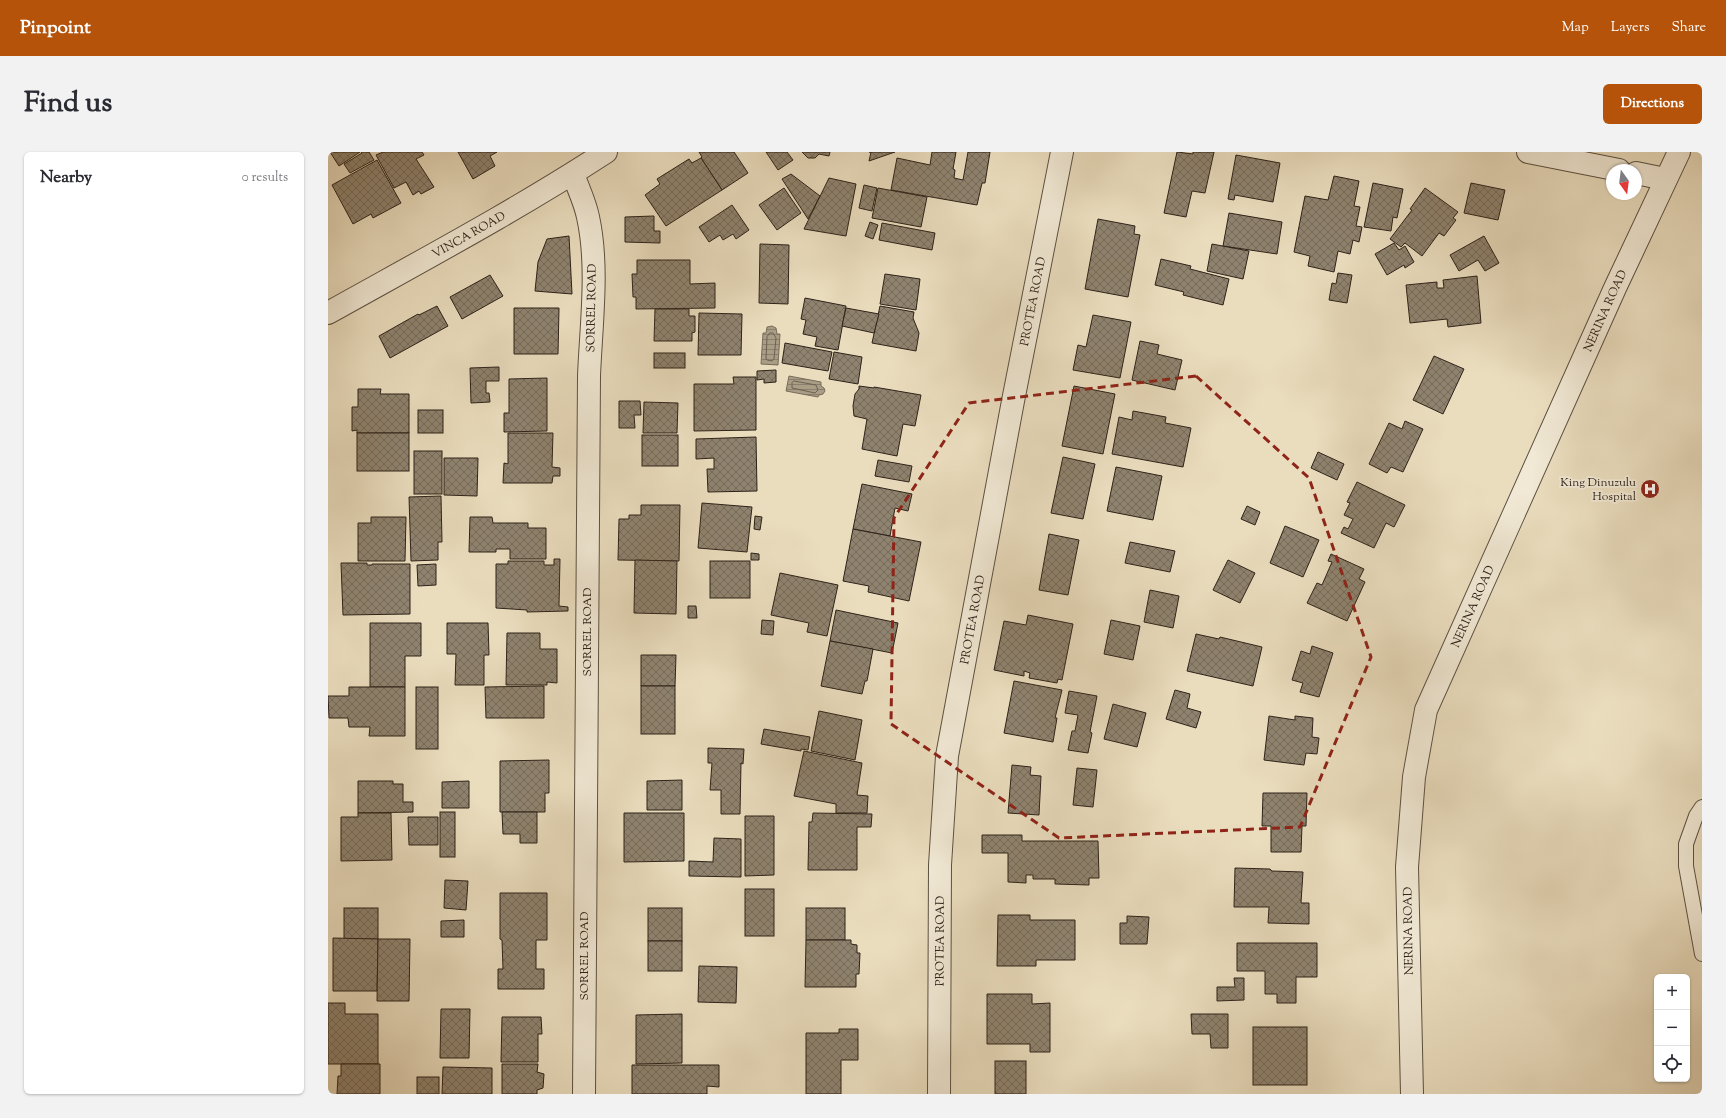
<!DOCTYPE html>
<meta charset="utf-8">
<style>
:root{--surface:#fff;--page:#f2f2f3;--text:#2b2b33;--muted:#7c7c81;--line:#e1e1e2;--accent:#b45309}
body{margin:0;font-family:"Sorts Mill Goudy",serif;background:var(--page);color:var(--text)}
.controls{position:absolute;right:12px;bottom:12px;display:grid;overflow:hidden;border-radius:6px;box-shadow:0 1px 3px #0004}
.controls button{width:36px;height:36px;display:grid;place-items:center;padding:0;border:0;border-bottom:1px solid var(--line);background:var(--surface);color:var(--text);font:20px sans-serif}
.compass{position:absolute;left:1278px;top:12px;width:36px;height:36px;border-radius:50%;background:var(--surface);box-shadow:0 1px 3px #0004;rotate:166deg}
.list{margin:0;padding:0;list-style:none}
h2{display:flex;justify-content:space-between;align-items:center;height:52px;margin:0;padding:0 16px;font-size:17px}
h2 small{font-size:13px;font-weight:400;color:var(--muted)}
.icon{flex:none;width:22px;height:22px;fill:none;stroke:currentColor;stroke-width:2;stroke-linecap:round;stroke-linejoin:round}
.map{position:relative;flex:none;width:1374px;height:942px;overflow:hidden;border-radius:6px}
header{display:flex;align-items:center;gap:24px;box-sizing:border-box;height:56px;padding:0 20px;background:var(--accent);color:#fff}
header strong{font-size:19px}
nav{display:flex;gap:22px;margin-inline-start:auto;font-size:14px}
.intro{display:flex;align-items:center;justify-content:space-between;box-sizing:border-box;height:96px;padding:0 24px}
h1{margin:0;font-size:28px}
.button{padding:10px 18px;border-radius:6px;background:var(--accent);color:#fff;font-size:14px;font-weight:700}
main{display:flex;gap:24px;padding:0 24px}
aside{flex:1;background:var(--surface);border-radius:6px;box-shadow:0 1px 3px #0004}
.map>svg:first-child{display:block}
.water{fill:url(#water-rules);stroke:#786c5a}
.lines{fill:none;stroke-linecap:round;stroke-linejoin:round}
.shore{stroke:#6c6050;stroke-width:1}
.building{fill:url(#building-cross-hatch);stroke:#2d2219}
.service-casing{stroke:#5c5142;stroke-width:16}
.minor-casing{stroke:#5c5142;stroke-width:24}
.service{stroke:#f1e9d5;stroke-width:14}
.minor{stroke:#f1e9d5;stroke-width:22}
.marked{fill:none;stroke:#8f2418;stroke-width:3;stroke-dasharray:8 5;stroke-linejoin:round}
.labels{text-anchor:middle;stroke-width:3.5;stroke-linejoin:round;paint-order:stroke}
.street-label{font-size:12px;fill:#2d2219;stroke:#f1e9d5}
.poi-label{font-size:12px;fill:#2d2219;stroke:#f1e9d5;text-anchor:end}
</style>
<header>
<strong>Pinpoint</strong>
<nav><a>Map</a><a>Layers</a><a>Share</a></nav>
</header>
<div class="intro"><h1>Find us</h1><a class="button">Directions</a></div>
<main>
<aside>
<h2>Nearby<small>0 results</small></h2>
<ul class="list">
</ul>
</aside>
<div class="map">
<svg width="1374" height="942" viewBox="0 0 1374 942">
<defs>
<pattern id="water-rules" width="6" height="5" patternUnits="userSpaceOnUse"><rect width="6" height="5" fill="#aa9d86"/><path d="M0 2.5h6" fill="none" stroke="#8b806d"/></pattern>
<pattern id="building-cross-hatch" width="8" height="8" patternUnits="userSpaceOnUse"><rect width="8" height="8" fill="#8f836f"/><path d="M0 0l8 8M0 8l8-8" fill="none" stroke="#756b5a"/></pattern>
</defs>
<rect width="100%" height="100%" fill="#eaddbe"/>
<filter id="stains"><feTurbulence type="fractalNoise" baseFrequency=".005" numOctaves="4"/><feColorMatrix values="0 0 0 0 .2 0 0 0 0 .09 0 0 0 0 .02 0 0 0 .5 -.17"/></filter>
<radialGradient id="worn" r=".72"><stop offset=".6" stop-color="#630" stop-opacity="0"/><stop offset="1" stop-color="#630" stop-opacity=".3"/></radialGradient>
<g class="water">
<polygon points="444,174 448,176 449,182 452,182 450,213 433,212 435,181 438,181 439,175"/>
<polygon points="461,224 493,230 493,234 496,236 497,239 495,242 491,243 490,245 458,239"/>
</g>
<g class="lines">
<g class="shore">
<polygon points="442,181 445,181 448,186 446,207 444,209 439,208 438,207 439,185"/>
<polygon points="466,229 488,233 490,238 487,241 464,236 464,231"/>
</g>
</g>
<g class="building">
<polygon points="2,0 32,0 11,14"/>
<polygon points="33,0 41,0 46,8 22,21 16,12 34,1"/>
<polygon points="55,0 94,0 96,3 88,7 106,35 93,42 91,39 85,43 78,30 66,36 48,3"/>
<polygon points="130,0 169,0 162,4 167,14 145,27"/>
<polygon points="371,0 406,0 420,21 394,38 373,6 374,5"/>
<polygon points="438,0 459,0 465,8 450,18"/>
<polygon points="474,0 502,0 501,4 491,2 487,6 480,6"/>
<polygon points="541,0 567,0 541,9 543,0"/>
<polygon points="604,0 628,0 625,17 627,18 626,26 635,28 640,0 662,0 657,31 654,31 649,53 563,38 569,6 602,13"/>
<polygon points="849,0 865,2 865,0 886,0 877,41 864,39 858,65 836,61"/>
<polygon points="908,3 952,11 945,50 907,43 906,48 900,47"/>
<polygon points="373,6 394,38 338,74 317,43 332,32 329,27 361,7 364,11"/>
<polygon points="49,8 73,51 45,66 43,62 25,72 4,33"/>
<polygon points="463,22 492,44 480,67 454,27"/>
<polygon points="1006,24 1031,29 1026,54 1032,55 1028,74 1034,75 1031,90 1025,88 1022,102 1010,99 1006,120 980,114 982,104 966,100 977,44 1000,48"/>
<polygon points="501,26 528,32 518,84 476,77"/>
<polygon points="1045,31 1075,37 1069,66 1065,65 1063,79 1036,75"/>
<polygon points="1143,31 1177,38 1170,68 1136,61"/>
<polygon points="536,33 549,36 544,59 531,56"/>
<polygon points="456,36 473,61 449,78 431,53"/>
<polygon points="550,36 599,45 593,75 544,66"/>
<polygon points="1097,36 1130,60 1125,66 1128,68 1116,84 1111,81 1094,104 1077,91 1073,95 1062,87 1084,58 1082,57"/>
<polygon points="404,53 421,78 408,87 405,82 395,88 392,83 381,90 371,75"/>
<polygon points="901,61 954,70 949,102 895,94"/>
<polygon points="326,64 326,79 332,79 332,91 297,90 297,65"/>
<polygon points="770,67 807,74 806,82 812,83 800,145 757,137"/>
<polygon points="542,70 550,73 545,87 537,84"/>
<polygon points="554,71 607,81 604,98 551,88"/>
<polygon points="241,84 244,142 207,139 210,110 219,87"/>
<polygon points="1156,84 1171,111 1157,119 1150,108 1131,119 1122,103"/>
<polygon points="1066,91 1071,98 1077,94 1086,110 1077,116 1076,113 1059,123 1047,102"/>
<polygon points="432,92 461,93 460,152 431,151"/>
<polygon points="884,92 921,99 915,127 879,119"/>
<polygon points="833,107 863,114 862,117 901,127 895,153 855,143 856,140 827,133"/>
<polygon points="309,108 362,108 362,132 387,131 387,156 308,157 308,145 305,145 304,122 309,122"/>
<polygon points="1010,121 1024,123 1019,151 1001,148 1004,131 1008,132"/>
<polygon points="557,122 592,127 588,158 552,152"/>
<polygon points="162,123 175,144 134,167 122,145"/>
<polygon points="1149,124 1153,171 1120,175 1119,167 1082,171 1078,133 1109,130 1109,136 1116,136 1115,128"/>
<polygon points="477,146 518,154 510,198 487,194 489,185 475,182 478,168 473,167"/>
<polygon points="109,154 120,174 62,206 51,184 90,162 91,163"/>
<polygon points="552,154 586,160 585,166 591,181 588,199 544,191"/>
<polygon points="186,156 231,156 230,202 186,202"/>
<polygon points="518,156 551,162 546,181 514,174"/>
<polygon points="327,157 361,157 361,164 367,164 367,180 364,181 364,189 326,189"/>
<polygon points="371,161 414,162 413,203 370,203"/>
<polygon points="765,163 803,170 792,226 745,218 750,193 758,195"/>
<polygon points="812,189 831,193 829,202 854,208 847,238 804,228"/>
<polygon points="457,191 504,200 500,219 454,211"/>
<polygon points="506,200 534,205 530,232 501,227"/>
<rect x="326" y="201" width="31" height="15"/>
<polygon points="1106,204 1136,217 1115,262 1085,248"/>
<polygon points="171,215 171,229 158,229 158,241 161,241 162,250 143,251 142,216"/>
<polygon points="448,218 448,230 436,231 436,227 429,228 429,219"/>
<polygon points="405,225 428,225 428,278 366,279 366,232 406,232"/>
<polygon points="219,226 219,279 176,280 176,261 181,261 181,227"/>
<polygon points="531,234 546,236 546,235 593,243 587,274 575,272 569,304 534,297 539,267 526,264 525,254 527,242 531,237"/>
<polygon points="746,234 787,242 775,302 734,294"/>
<polygon points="30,237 53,237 52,242 81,242 81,281 29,281 29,278 24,279 24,255 30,255"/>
<polygon points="291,249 312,249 313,263 306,263 307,276 291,276"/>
<polygon points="316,250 350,251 349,281 315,281"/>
<rect x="90" y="258" width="25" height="23"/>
<polygon points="805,259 838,265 837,271 863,276 855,315 784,302 791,265 804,268"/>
<polygon points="1077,269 1095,277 1075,320 1063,315 1059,321 1041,312 1061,271 1074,277"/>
<rect x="29" y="281" width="52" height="38"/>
<polygon points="180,281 225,281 224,315 232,316 232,324 225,324 224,331 175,331 176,311 180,312"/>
<rect x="314" y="283" width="36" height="31"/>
<polygon points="428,285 429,339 380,340 379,317 386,317 386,306 368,307 368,287"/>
<rect x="86" y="299" width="28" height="43"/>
<polygon points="990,300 1016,312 1009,328 983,316"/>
<polygon points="735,305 767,312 755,367 723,361"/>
<polygon points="116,306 150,306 149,344 116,343"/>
<polygon points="550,308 584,314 581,330 547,324"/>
<polygon points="788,315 834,324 825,368 779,359"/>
<polygon points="1029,330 1077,353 1066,375 1058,371 1046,396 1013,381 1016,375 1020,377 1025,367 1016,363 1022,351 1019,350"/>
<polygon points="534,332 584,342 580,359 567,356 562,384 525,377"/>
<polygon points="113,344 114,390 110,390 110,408 83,409 81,345"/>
<polygon points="374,351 424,355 419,400 370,396"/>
<polygon points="313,353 352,353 351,409 290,408 291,367 301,367 301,363 313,363"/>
<polygon points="919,354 932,360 927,373 913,367"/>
<polygon points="427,364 434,365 432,378 426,377"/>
<polygon points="43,365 78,365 77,409 30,409 30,371 43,371"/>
<polygon points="142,365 164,365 165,371 200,371 200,376 218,376 218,407 182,407 182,397 168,397 168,400 141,400"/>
<polygon points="957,374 991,388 975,425 942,411"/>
<polygon points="525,377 593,390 581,449 540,440 541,434 515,429"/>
<polygon points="721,382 751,388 740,443 711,438"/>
<polygon points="802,390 847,399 842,420 797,411"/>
<polygon points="423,401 431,402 431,408 423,408"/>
<polygon points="1003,402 1036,417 1031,427 1037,430 1019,469 979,451 989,431 994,433 1004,410 1000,409"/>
<polygon points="226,407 232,407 231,454 240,455 240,459 199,460 199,458 168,456 168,412 180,412 180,409 216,409 216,413 226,413"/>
<polygon points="307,408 349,409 348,462 306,461"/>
<polygon points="900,408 927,421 912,451 885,438"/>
<rect x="382" y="409" width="40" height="37"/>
<polygon points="13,411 39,411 39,413 44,413 44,412 82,412 82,462 15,463"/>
<polygon points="108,412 108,433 90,434 89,413"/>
<polygon points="452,421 510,433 499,484 479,480 481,471 443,463"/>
<polygon points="822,438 851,444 845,476 816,470"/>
<polygon points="360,454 368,454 369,466 360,466"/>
<polygon points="508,458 570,471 564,501 502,489"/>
<polygon points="700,463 745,472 734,528 730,527 729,531 701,526 702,521 696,519 696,524 666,518 676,469 698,473"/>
<polygon points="434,468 446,469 445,483 433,482"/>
<polygon points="783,468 812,474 805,508 776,502"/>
<polygon points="42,471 93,471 93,504 77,504 77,535 42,535"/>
<polygon points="119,471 160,471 161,503 156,503 156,533 127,533 128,502 119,502"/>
<polygon points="179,481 212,481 212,497 229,497 229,531 219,530 219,533 178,533"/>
<polygon points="868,482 891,487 892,485 934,495 925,534 859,519"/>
<polygon points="502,489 545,497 539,529 537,529 534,542 493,534"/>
<polygon points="984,494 1005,501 991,545 972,540 975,531 964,528 973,499 982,502"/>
<polygon points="313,503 348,503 347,534 313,534"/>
<polygon points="686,529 734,538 727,566 729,566 725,590 676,581"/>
<polygon points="216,534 216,566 158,566 157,535"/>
<rect x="313" y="534" width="34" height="48"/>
<polygon points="21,535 77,535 77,584 41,584 42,575 21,575 20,566 1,566 0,544 21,544"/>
<rect x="88" y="535" width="22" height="62"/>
<polygon points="847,538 862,542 859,556 873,560 868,576 838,567"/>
<polygon points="741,539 769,544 762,580 764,581 760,601 740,598 744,579 747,579 750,563 737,561"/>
<polygon points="785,552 818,561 809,595 776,587"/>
<polygon points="491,559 534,568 527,608 483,599"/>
<polygon points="941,564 967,568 967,564 985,566 984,585 991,586 989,602 978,601 976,613 936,608"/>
<polygon points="436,577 482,585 480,598 473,597 473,599 433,592"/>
<polygon points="380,596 416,597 415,612 413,611 412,662 393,662 393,638 382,638 384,611 380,611"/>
<polygon points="476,599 534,611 529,643 540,644 539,661 508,661 508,652 466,644"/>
<polygon points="221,608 221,641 217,641 217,660 172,660 172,609"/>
<polygon points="684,613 703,615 702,623 713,624 711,663 680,661"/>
<polygon points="749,616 769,618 765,655 745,653"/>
<polygon points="354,628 354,658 319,658 319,629"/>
<polygon points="30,629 65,629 65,632 75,632 75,650 85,650 85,660 30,661"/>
<polygon points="141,629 141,656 114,656 114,630"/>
<polygon points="935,641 979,641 978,674 974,674 973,700 943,700 943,674 934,674"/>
<rect x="112" y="660" width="15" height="45"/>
<polygon points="174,660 209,660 209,691 192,691 192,682 175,682"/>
<polygon points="30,661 63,661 64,708 13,709 13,665 30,665"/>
<polygon points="296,661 356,661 356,709 296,710"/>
<polygon points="485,661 544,662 543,675 529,675 529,718 480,718 481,670 484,670"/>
<polygon points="417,664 446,664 446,723 417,724"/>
<polygon points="80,665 110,665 110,693 81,693"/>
<polygon points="654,683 694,683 694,689 770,689 771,726 761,726 761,733 727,732 727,727 705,727 705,723 698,723 698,731 680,730 680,701 654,701"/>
<polygon points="386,686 413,687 413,725 361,724 361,709 385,710"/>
<polygon points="907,716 942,717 944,719 975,720 973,751 981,751 981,772 940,771 941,755 906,755"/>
<polygon points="117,728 140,729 138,758 116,756"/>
<rect x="417" y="737" width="29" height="47"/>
<polygon points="172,741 219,741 219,788 208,788 208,817 216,817 216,837 170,837 170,817 175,817 174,788 172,787"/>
<rect x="16" y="756" width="34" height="31"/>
<rect x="320" y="756" width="34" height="33"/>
<rect x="478" y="756" width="39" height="32"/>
<polygon points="670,763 702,763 702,768 747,768 747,808 708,808 708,814 669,814"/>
<polygon points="799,764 821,765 819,792 792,792 792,771 799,771"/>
<polygon points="136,768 136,785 113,785 113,769"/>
<polygon points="5,786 50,787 49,839 5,839"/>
<polygon points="50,787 82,787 81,849 49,849"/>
<polygon points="478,788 523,788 523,792 529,793 529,801 532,801 531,822 528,822 528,835 477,835"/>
<rect x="320" y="789" width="34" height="30"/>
<polygon points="909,791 989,791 989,825 968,825 968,851 949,851 949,842 937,842 937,819 909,819"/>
<polygon points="371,814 409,815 408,851 370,850"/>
<polygon points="906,826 916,826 916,848 889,849 889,835 907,835"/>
<polygon points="659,842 704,842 704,852 722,851 722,900 702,900 702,892 659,892"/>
<polygon points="0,851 17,851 17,862 50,862 50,912 0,912"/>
<polygon points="113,857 142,857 141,906 112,906"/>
<polygon points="354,862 354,911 308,912 308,863"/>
<polygon points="863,862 900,862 900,896 883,896 882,882 864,882"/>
<polygon points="174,865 213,865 214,882 210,882 210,910 173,910"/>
<rect x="925" y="875" width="54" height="58"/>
<polygon points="511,877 530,877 530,908 513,908 513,942 478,942 478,881 511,881"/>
<rect x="667" y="909" width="31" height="33"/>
<polygon points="13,912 52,912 52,942 9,942 10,924 13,924"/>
<polygon points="174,912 210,912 209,920 216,922 215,936 209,938 209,942 174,942"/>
<polygon points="304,913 391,913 391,935 379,934 379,942 304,942"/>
<polygon points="115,915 164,916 164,942 114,942"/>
<rect x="89" y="925" width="22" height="17"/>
</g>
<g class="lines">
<defs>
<polyline id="service" points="1374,655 1368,664 1358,692 1358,714 1374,802"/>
<g id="minor">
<polyline points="1200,0 1291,18"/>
<polyline points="1308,21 1337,27"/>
<path d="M245 22C250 36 257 50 260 65 271 115 263 173 261 224L256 942"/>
<path id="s1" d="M0 161C93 109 189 58 278 0"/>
<path id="s2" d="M611 942 612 713 619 604 685 249 734 0"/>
<path id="s3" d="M1084 942 1079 715 1086 625 1098 558 1287 136 1351 0"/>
</g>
</defs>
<use href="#service" class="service-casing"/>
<use href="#minor" class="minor-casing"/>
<use href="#service" class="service"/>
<use href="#minor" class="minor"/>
</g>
<path class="marked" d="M868 224 981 326 1043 505 972 675 731 686 563 572 566 366 641 251Z"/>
<defs>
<symbol id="hospital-disc" viewBox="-11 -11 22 22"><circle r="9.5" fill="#8f2418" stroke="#f1e9d5"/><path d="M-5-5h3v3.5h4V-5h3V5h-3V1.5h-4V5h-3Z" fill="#fff"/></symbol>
</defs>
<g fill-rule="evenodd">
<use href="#hospital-disc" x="1311" y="326" width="22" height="22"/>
</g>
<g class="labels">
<g class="street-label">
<text dy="4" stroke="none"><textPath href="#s1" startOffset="161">VINCA ROAD</textPath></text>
<text dy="4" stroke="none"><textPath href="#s2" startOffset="801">PROTEA ROAD</textPath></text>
<text transform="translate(263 156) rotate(-89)" y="4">SORREL ROAD</text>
<text dy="4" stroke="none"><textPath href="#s3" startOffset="823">NERINA ROAD</textPath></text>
<text dy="4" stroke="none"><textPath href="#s3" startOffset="499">NERINA ROAD</textPath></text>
<text dy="4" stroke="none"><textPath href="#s2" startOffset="477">PROTEA ROAD</textPath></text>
<text transform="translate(259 480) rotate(-90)" y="4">SORREL ROAD</text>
<text transform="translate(1080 779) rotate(-91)" y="4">NERINA ROAD</text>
<text dy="4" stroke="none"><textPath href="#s2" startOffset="153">PROTEA ROAD</textPath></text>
<text transform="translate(256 804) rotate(-90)" y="4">SORREL ROAD</text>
</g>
<g class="poi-label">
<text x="1308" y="334">King Dinuzulu<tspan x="1308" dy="14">Hospital</tspan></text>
</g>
</g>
<rect width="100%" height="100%" filter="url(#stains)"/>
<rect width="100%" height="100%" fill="url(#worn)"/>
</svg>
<div class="controls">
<button>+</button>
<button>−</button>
<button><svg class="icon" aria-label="locate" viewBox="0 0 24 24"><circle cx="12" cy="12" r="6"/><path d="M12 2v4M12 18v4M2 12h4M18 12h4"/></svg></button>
</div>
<svg class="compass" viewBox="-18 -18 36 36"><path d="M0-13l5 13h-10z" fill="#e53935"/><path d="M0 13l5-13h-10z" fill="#7c7c81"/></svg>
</div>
</main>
